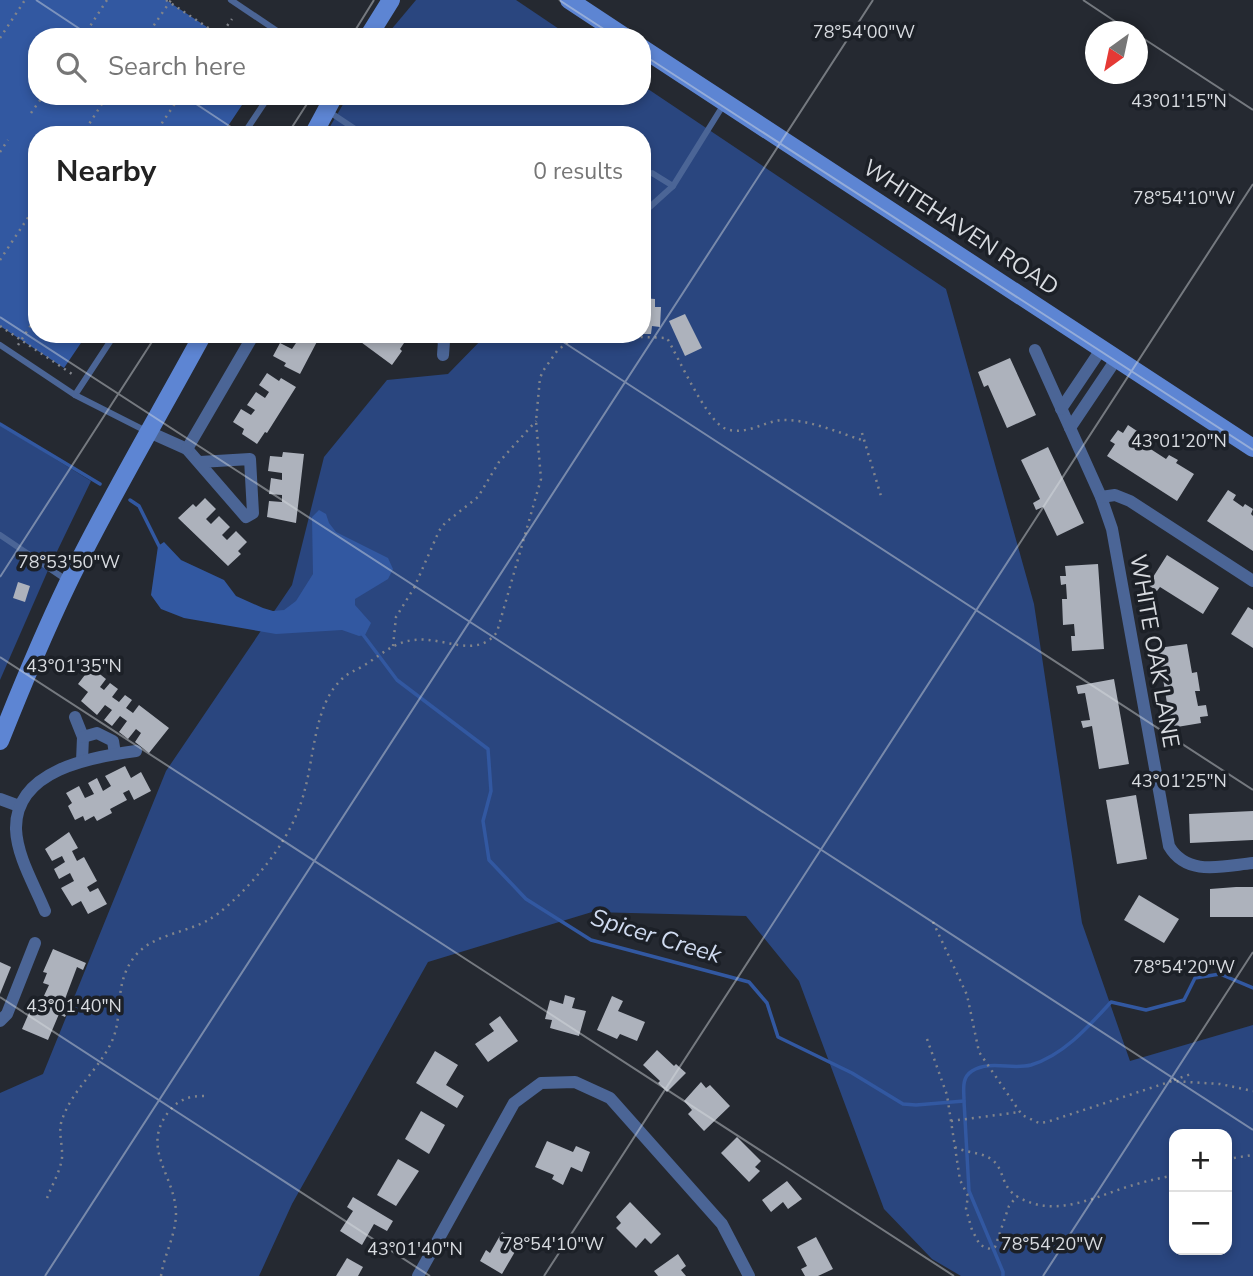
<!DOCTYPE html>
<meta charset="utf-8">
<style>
:root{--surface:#fff;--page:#f2f2f2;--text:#222;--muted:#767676;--line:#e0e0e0}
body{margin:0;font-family:"Nunito Sans",sans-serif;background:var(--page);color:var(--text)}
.controls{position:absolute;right:21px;bottom:21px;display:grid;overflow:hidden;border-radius:14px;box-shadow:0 4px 10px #0003}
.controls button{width:63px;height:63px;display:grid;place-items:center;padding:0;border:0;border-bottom:2px solid var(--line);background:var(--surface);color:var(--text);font:35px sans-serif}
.compass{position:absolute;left:1085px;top:21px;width:63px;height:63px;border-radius:50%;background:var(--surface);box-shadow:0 4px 10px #0003;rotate:213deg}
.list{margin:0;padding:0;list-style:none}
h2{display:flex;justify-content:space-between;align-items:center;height:91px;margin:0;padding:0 28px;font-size:30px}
h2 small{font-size:23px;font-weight:400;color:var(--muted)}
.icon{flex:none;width:38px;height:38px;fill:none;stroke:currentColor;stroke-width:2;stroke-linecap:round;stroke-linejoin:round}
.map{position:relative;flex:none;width:1253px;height:1276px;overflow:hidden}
.search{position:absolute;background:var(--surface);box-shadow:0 4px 10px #0003;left:28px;top:28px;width:623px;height:77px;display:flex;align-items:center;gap:18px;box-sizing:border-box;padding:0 24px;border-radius:28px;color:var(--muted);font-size:26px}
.panel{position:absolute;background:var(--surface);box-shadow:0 4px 10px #0003;left:28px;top:126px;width:623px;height:217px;border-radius:28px}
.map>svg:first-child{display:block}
.green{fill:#2a467f;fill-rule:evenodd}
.water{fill:#3258a1}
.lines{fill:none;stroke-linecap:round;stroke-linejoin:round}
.stream{stroke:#3258a1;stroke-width:3.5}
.building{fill:#adb2bc}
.path{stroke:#81848b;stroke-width:2.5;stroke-dasharray:2 5;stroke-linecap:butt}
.lane{stroke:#4b6596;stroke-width:6}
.street{stroke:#4b6596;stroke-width:12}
.secondary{stroke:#5d85d3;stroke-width:18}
.ticks{fill:none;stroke:#d8dbe0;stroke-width:2;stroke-opacity:0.45}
.labels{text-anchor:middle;stroke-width:7;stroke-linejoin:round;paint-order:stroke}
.street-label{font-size:23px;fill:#d8dbe0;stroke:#1c2027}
.water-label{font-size:24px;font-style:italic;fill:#d0dbf0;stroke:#1c2027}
.ticks-label{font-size:18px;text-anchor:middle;fill:#d8dbe0;stroke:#1c2027;stroke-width:7;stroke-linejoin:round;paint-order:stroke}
</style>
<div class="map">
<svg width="1253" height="1276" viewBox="0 0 1253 1276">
<rect width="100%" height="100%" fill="#252931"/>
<g class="green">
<polygon points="416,0 516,0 571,37 385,37"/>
<path d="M642 85 946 289 1034 604 1082 923 1130 1061 1253 1025V1276H961L932 1259 884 1209 799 981 746 916 592 912 428 962 292 1204 259 1276H0V1093L43 1074 166 771 292 585 324 457 387 380 448 374 487 334H642V135H325L348 96H642ZM1174 1134H1227V1250H1174Z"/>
<polygon points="0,425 91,481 49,568 0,680"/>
</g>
<g class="water">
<polygon points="0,0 166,0 222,37 37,37 37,96 248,96 222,135 37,135 37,334 87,334 64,368 0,326"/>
<polygon points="319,510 326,514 329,523 336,532 388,558 393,569 388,579 355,599 355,605 371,623 365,635 359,636 342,630 276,634 184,618 161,609 151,595 158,546 164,542 181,560 224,580 236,596 263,608 273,611 284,610 296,601 313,574 312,517"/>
</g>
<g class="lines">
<g class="stream">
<polyline points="0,424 100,484"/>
<polyline points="130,500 139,506 160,548"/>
<path d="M361 632 397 680 488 749 491 791 483 821 489 860 526 899 591 940 749 982 767 1003 778 1037 852 1073 903 1104 916 1105 964 1101C964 1090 961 1078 972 1071 990 1060 1012 1070 1031 1065 1064 1055 1089 1026 1111 1002L1146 1010 1184 1000 1195 978 1220 974 1253 988"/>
<polyline points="964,1101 969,1191 1003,1272 1003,1276"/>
</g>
</g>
<g class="building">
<polygon points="642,298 655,299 655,307 661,307 660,327 652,326 651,334 642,334"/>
<polygon points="685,314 702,348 685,356 669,321"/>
<polygon points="286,334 321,334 300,374 284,366 286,363 273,356 280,343 292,349 296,343 285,337"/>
<polygon points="350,334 380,334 387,339 391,334 403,334 408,337 400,349 402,351 392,365"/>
<polygon points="1010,358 1036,415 1007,428 988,385 984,387 978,372"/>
<polygon points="267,373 279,381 281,378 296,387 267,433 265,432 257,444 242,434 244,429 233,422 241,409 251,415 255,410 247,405 256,392 265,398 269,392 259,385"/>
<polygon points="1128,425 1137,431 1134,435 1143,441 1145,437 1153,442 1149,448 1166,459 1169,455 1178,460 1176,463 1194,474 1177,501 1107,456 1115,444 1110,441 1118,430 1123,433"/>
<polygon points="1048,447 1084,523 1057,536 1043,507 1036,510 1033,503 1040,499 1021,460"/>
<polygon points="283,452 304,454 296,523 267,517 269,501 282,502 282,495 269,494 271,478 282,480 282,473 268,471 270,456 282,457"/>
<polygon points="1228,490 1236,495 1233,500 1243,507 1245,504 1253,509 1251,514 1253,516 1253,551 1207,521"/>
<polygon points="205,498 216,509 206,519 211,524 219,516 230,527 222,535 227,540 236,531 247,542 238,551 241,554 228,566 178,518 193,504 196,507"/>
<polygon points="1167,555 1219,588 1203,614 1160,587 1157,591 1148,585"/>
<polygon points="1098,564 1104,649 1072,651 1071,636 1075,636 1074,624 1063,625 1062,599 1067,599 1066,584 1061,585 1060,576 1066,576 1065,566"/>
<polygon points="18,582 30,586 25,602 13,598"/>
<polygon points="1248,607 1253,610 1253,648 1231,634"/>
<polygon points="1187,644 1192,673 1197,672 1200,691 1195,691 1198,706 1206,705 1208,716 1200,717 1201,723 1171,728 1158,648"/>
<polygon points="91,667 106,679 100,687 104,690 110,683 118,689 112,697 119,702 125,695 132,700 126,708 133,713 139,705 169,728 149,753 135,742 141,733 136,729 128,739 119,732 127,721 120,716 112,726 104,720 112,710 105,705 97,715 81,701 88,692 78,684"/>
<polygon points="1114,679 1129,764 1099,769 1092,726 1083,728 1081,721 1090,720 1085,693 1078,694 1076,686"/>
<polygon points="125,766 131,778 141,772 151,791 134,800 129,790 123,793 127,800 110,809 112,813 97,821 94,816 85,821 83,816 75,820 68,806 72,803 66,793 79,786 85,798 94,794 88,783 97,778 103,791 111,786 105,776"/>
<polygon points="1136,795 1147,859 1117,864 1106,800"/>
<polygon points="1253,811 1253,840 1190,843 1189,814"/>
<polygon points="69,832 78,848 72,851 77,861 84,857 97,881 87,887 90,892 98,888 107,904 88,914 81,901 72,906 61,888 74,881 70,873 59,879 54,869 65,862 62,856 52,861 45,849"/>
<polygon points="1236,887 1253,887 1253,917 1210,917 1210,889"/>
<polygon points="1139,895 1179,919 1164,943 1124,920"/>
<polygon points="53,949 86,963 83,970 77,967 62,1007 68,1010 65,1017 59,1014 48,1040 22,1029 36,997 42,1000 49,985 43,983 47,973 43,972"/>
<polygon points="0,962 11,967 0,994"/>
<polygon points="565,995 575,998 572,1008 586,1011 579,1036 550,1028 552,1020 545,1019 550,1000 563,1004"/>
<polygon points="612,996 623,1001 618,1011 645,1022 637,1041 620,1034 617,1039 597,1030"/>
<polygon points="500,1016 518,1041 488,1062 475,1044 494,1031 489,1024"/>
<polygon points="657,1050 674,1066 676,1064 686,1073 667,1092 658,1083 660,1081 643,1065"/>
<polygon points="435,1051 458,1065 446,1085 464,1096 457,1108 416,1083"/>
<polygon points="701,1082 706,1088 710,1085 730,1106 704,1131 688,1114 692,1110 684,1101"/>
<polygon points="421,1111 445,1125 429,1154 405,1139"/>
<polygon points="737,1137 761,1161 755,1167 760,1171 749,1182 721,1153"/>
<polygon points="547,1141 573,1152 576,1146 590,1152 582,1172 571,1167 563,1185 552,1179 554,1175 535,1167"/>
<polygon points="398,1159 419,1171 396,1206 377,1195"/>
<polygon points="787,1181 802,1199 788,1209 783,1202 771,1212 762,1200"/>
<polygon points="353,1197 393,1221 387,1231 374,1224 362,1245 340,1231 353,1211 347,1207"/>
<polygon points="630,1202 661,1234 651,1244 645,1238 636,1248 616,1228 621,1223 616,1217"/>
<polygon points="502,1232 520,1243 502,1274 480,1261 486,1250 490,1253"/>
<polygon points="816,1237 833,1269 818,1276 805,1276 801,1269 807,1266 797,1247"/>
<polygon points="678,1254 686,1266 681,1270 686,1276 658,1276 654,1271"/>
<polygon points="347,1258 363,1267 358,1276 336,1276"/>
</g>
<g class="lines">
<g class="path">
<polyline points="166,0 222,37"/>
<polyline points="83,37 107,0"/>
<polyline points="146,37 171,0"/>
<polyline points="219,37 232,19"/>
<polyline points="0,38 25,0"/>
<polyline points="31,113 43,96"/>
<polyline points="82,135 107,96"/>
<polyline points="154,135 180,96"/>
<polyline points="0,152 8,140"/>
<polyline points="0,260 37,204"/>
<polyline points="0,326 75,376"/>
<polyline points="18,345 37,316"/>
<polyline points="862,433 881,496"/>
<polyline points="393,646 396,617 414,588 439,531 445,523 478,497 499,462 536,421"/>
<polyline points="933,922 967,995 979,1052 1022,1115 1039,1123 1047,1122 1172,1081 1220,1084 1253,1091"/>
<polyline points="927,1039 947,1095 960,1180 968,1196 966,1209 972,1230 980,1245 990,1249 995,1247 1009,1206 1017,1196"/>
<polyline points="1174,1080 1191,1074"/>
<polyline points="951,1121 1020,1112"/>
<path d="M955 1147C966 1153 981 1152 991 1159 1005 1168 1000 1187 1018 1197 1058 1220 1099 1194 1137 1184 1150 1180 1162 1178 1174 1175"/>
<polyline points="1227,1159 1253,1155"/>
<path d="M47 1198C52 1185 60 1172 62 1158 63 1144 57 1130 63 1117 74 1087 103 1066 114 1036 123 1009 114 983 135 956 153 934 187 933 210 919 232 906 269 865 282 842 292 827 301 806 305 789 314 756 315 704 341 680 347 673 355 671 363 666 380 656 393 642 414 640 443 636 477 660 497 632L541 479 536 421 540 378 543 371 557 351 574 337 586 335 667 338C678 357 706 419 724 428 743 437 763 422 781 420 809 419 839 433 865 441"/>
<path d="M161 1276C164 1255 176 1235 176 1213 175 1174 139 1148 170 1110 180 1099 189 1096 204 1096"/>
</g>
<g class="lane">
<polyline points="231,0 286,37"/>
<polyline points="328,111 364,135"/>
<polyline points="243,135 269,96"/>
<polyline points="642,176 652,173 673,186"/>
<polyline points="642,214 673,186 724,104"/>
<polyline points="115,334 75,395 146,431"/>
<polyline points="0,345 75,395"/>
<polyline points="0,535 68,581"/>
</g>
<g class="street">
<polyline points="436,334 444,341 443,355"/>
<path d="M1035 350 1101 497 1112 529 1169 846C1187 877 1223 866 1253 863"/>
<polyline points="1061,409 1102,348"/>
<polyline points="1070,428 1117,358"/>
<polyline points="149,432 187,449 246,517 253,513 250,459 200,462"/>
<polyline points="187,449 254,334"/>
<polyline points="1101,497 1115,495 1130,501 1253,581"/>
<polyline points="75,717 83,737 82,761"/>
<polyline points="83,737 97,733 113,741 115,754"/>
<polyline points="0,799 19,806"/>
<path d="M45 911C35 886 17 857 16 829 15 770 91 757 136 751"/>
<polyline points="0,1021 7,1014 35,943"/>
<polyline points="418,1276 514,1103 541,1083 575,1082 610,1098 722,1224 749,1276"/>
</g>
<g class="secondary">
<polyline points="569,0 625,37"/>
<polyline points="368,37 391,0"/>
<polyline points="642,48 1253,448"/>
<polyline points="313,135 334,96"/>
<path d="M0 741C21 688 43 635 68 583 109 499 158 417 203 334"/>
</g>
</g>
<path class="ticks" d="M36 0 92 37M559 0 616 37M1083 0 1131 32M1138 35 1253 110M351 37 374 0M642 54 1253 450M184 96 243 135M287 135 312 96M0 317 1253 1130M551 334 1253 790M0 577 157 334M0 657 954 1276M0 997 430 1276M45 1276 873 0M544 1276 1253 184M1043 1276 1253 952"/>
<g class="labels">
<g class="street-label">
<text transform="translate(961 227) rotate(33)" y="8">WHITEHAVEN ROAD</text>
<text transform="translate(1155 651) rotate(80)" y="8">WHITE OAK LANE</text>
</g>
<g class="water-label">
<text transform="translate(656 936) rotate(17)" y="8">Spicer Creek</text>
</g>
</g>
<g class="ticks-label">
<text x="864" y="38">78°54'00"W</text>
<text x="1179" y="107">43°01'15"N</text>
<text x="1184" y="204">78°54'10"W</text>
<text x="1179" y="447">43°01'20"N</text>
<text x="69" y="568">78°53'50"W</text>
<text x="74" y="672">43°01'35"N</text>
<text x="1179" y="787">43°01'25"N</text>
<text x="1184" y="973">78°54'20"W</text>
<text x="74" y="1012">43°01'40"N</text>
<text x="553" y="1250">78°54'10"W</text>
<text x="1052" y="1250">78°54'20"W</text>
<text x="415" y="1255">43°01'40"N</text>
</g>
</svg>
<div class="controls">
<button>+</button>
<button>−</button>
</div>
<svg class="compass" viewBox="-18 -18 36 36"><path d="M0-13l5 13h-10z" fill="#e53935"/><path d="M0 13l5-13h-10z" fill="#767676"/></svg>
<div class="search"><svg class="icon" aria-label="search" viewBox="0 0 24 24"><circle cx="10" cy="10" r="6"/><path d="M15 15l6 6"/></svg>Search here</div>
<section class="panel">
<h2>Nearby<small>0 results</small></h2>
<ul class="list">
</ul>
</section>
</div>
